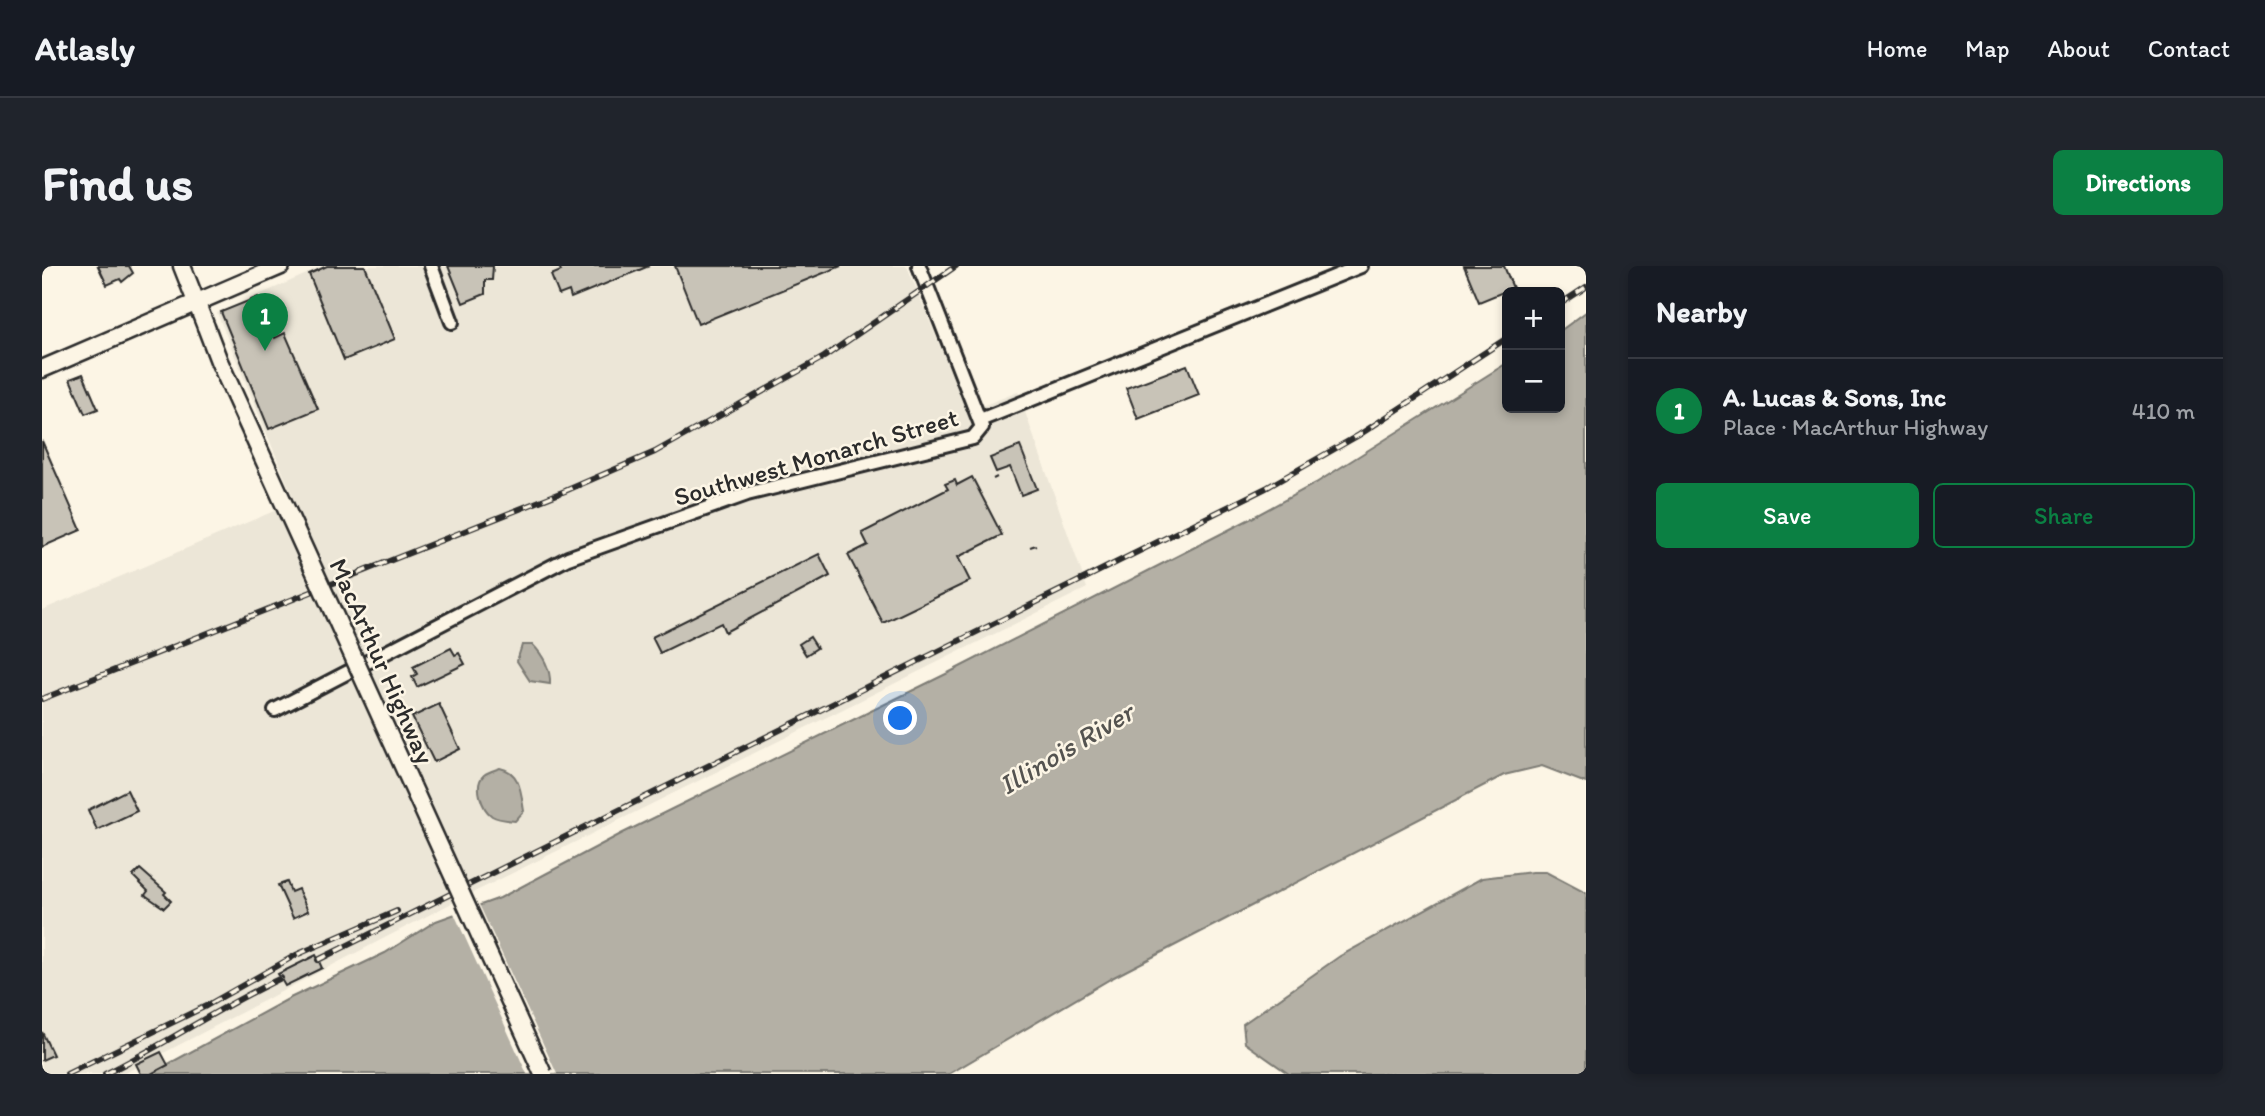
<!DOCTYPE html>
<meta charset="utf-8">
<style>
:root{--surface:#171b24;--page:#20242c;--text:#f1f3f6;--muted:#9ea1a6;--line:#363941;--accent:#0b8043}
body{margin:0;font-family:Itim,sans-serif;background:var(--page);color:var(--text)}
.controls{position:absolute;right:21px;top:21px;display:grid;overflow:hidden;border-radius:10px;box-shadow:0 4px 10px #0003}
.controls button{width:63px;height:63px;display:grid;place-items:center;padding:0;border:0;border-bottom:2px solid var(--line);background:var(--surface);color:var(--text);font:35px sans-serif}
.you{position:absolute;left:859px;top:453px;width:24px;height:24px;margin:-18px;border:5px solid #fff;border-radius:50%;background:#1a73e8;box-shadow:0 0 0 10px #1a73e833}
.badge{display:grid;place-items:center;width:46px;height:46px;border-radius:50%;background:var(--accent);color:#fff;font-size:23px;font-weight:700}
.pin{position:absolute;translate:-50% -58px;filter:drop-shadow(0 2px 4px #0008)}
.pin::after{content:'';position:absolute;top:37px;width:24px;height:21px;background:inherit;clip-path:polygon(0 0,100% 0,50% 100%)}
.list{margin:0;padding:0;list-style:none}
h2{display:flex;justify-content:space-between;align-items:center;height:91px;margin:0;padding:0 28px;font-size:30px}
h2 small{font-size:23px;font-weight:400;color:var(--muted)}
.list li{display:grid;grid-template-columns:46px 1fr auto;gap:21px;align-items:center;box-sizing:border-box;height:105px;padding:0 28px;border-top:2px solid var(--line)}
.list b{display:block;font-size:26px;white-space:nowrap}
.list p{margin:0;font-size:23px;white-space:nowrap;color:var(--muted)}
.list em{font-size:23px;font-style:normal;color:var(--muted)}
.actions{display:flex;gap:14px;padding:21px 28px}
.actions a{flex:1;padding:16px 0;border:2px solid var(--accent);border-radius:10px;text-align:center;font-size:24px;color:var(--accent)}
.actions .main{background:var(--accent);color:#fff}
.map{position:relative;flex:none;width:1544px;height:808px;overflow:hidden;border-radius:10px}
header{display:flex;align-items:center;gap:42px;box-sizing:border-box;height:98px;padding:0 35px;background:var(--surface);border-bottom:2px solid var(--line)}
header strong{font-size:33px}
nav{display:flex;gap:38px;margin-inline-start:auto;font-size:24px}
.intro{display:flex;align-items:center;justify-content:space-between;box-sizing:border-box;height:168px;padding:0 42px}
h1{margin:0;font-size:49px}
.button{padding:18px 32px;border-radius:10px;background:var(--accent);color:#fff;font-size:24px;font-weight:700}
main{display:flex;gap:42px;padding:0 42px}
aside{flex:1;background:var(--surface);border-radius:10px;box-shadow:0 4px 10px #0003}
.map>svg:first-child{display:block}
.built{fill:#ece6d7}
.water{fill:#b4b0a5;stroke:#7d7b74;stroke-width:2}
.pier{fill:#fcf5e5}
.building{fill:#c8c3b7;stroke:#2b2b2b;stroke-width:2}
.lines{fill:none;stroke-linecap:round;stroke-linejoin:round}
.minor-casing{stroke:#2b2b2b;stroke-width:18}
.major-casing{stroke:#2b2b2b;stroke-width:21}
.path{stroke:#2b2b2b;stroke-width:2;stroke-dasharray:7 5;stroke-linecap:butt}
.minor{stroke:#fcf5e5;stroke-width:12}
.major{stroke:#fcf5e5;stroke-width:16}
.rail-casing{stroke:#2b2b2b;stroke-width:6}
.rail{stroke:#fcf5e5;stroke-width:3.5;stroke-dasharray:10;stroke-linecap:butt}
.major-bridge-casing{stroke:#2b2b2b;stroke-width:21;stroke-linecap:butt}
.major-bridge{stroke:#fcf5e5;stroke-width:16}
.labels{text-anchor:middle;stroke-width:5;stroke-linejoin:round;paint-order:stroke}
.street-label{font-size:26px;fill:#2b2b2b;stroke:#fcf5e5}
.water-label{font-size:28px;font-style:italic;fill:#545350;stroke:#fcf5e5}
</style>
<header>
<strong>Atlasly</strong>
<nav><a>Home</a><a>Map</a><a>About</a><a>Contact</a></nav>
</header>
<div class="intro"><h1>Find us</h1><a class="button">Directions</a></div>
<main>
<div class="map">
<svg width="1544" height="808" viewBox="0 0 1544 808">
<rect width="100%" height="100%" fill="#fcf5e5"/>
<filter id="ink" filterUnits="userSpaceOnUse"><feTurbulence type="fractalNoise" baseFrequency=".0143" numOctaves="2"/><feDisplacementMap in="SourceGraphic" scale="14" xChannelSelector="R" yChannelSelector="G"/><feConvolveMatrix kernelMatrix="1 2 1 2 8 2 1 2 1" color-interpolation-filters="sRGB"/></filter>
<g filter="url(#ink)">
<polygon class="built" points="283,0 865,0 925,146 976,126 1045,322 408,638 81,808 0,808 0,344 253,236 175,47"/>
<g class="water">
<polygon points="1544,46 1544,517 1500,500 1462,509 1070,712 907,808 108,808 248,732 343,687 394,655 458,632 579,568 906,407 1206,254 1274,217 1465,97 1465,142 1518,142 1518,65"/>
<path d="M480 379H491C501 389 509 404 508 418L488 415 475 395Z"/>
<path d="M458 502C479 506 479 528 482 545L473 555C465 554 457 554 450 550 440 543 431 519 442 509 446 506 453 504 458 502Z"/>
<polygon points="1490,606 1504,606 1544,627 1544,808 1247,808 1203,777 1201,758 1298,690 1440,612"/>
</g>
<polygon class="pier" points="436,636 515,808 485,808 411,645"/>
<g class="building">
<polygon points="56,0 87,0 91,7 80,16 78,13 65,19"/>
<polygon points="285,0 323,0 353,73 302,94 267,8"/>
<polygon points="406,0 451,0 450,14 443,14 443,28 421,37"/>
<polygon points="517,0 607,0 529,32 527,25 517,29 509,9 519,5"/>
<polygon points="633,0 799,0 656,58"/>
<polygon points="1422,0 1462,0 1471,22 1437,36"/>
<polygon points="216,31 233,72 243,67 276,143 227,163 179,46"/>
<polygon points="1145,99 1157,129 1096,153 1084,122"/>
<polygon points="41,108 56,143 43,148 28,113"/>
<polygon points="0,175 39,264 0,281"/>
<polygon points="978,180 995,223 979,229 968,201 954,206 948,192"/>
<polygon points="930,211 960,269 916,291 928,315 841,357 806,289 826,279 820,267 906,223 903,218 913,214 915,219"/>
<polygon points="777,288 788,310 683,366 679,357 618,387 610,371"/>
<polygon points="768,371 775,382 764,389 757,378"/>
<polygon points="409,382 413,389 417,387 423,398 375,421 370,411 375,408 371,401"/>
<polygon points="397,438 418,483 392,496 370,451"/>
<polygon points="85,524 95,545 55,564 46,544"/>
<polygon points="98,603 124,626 122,628 129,635 122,642 103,629 106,625 91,610"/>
<polygon points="245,616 249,626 256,623 266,645 251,652 236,619"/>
<polygon points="274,689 280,702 243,720 236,708"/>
<polygon points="0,766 11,789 0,794"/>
<polygon points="119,786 126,799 109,808 99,808 94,798"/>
</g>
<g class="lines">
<defs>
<g id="minor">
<polyline points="389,0 410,56"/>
<polyline points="938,154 1319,0"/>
<polyline points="233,444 526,292 705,228 931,172 940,161 877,0"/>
</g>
<g id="major">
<polyline points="140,0 164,61"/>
<polyline points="0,103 239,0"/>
</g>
</defs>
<use href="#minor" class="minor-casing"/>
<use href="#major" class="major-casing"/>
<g class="path">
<polyline points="951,213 955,211"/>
<polyline points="988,281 994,279"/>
</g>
<use href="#minor" class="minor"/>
<use href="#major" class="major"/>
<defs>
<g id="rail">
<polyline points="1518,38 1544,21"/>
<polyline points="0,433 523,225 613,186 782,91 914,0"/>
<polyline points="276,694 1224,222 1317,169 1465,72"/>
<polyline points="25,808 164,740 254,689 355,645"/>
<path d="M63 808C123 778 178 741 239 712"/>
</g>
</defs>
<use href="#rail" class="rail-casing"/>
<use href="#rail" class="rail"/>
<defs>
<polyline id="major-bridge" points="164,61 177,95 501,808"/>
</defs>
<use href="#major-bridge" class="major-bridge-casing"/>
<use href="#major-bridge" class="major-bridge"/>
</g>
</g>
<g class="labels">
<g class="street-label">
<text transform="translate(774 191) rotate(-16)" y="9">Southwest Monarch Street</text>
<text transform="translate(340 395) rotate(66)" y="9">MacArthur Highway</text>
</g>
<g class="water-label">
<text transform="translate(1024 482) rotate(-31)" y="10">Illinois River</text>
</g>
</g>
</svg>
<div class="controls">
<button>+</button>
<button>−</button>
</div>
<div class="you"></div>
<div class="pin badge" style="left:223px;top:85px">1</div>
</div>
<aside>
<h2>Nearby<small></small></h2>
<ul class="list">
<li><span class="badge">1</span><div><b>A. Lucas &amp; Sons, Inc</b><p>Place · MacArthur Highway</p></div><em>410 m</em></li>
</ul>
<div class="actions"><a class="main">Save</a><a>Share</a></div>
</aside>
</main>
